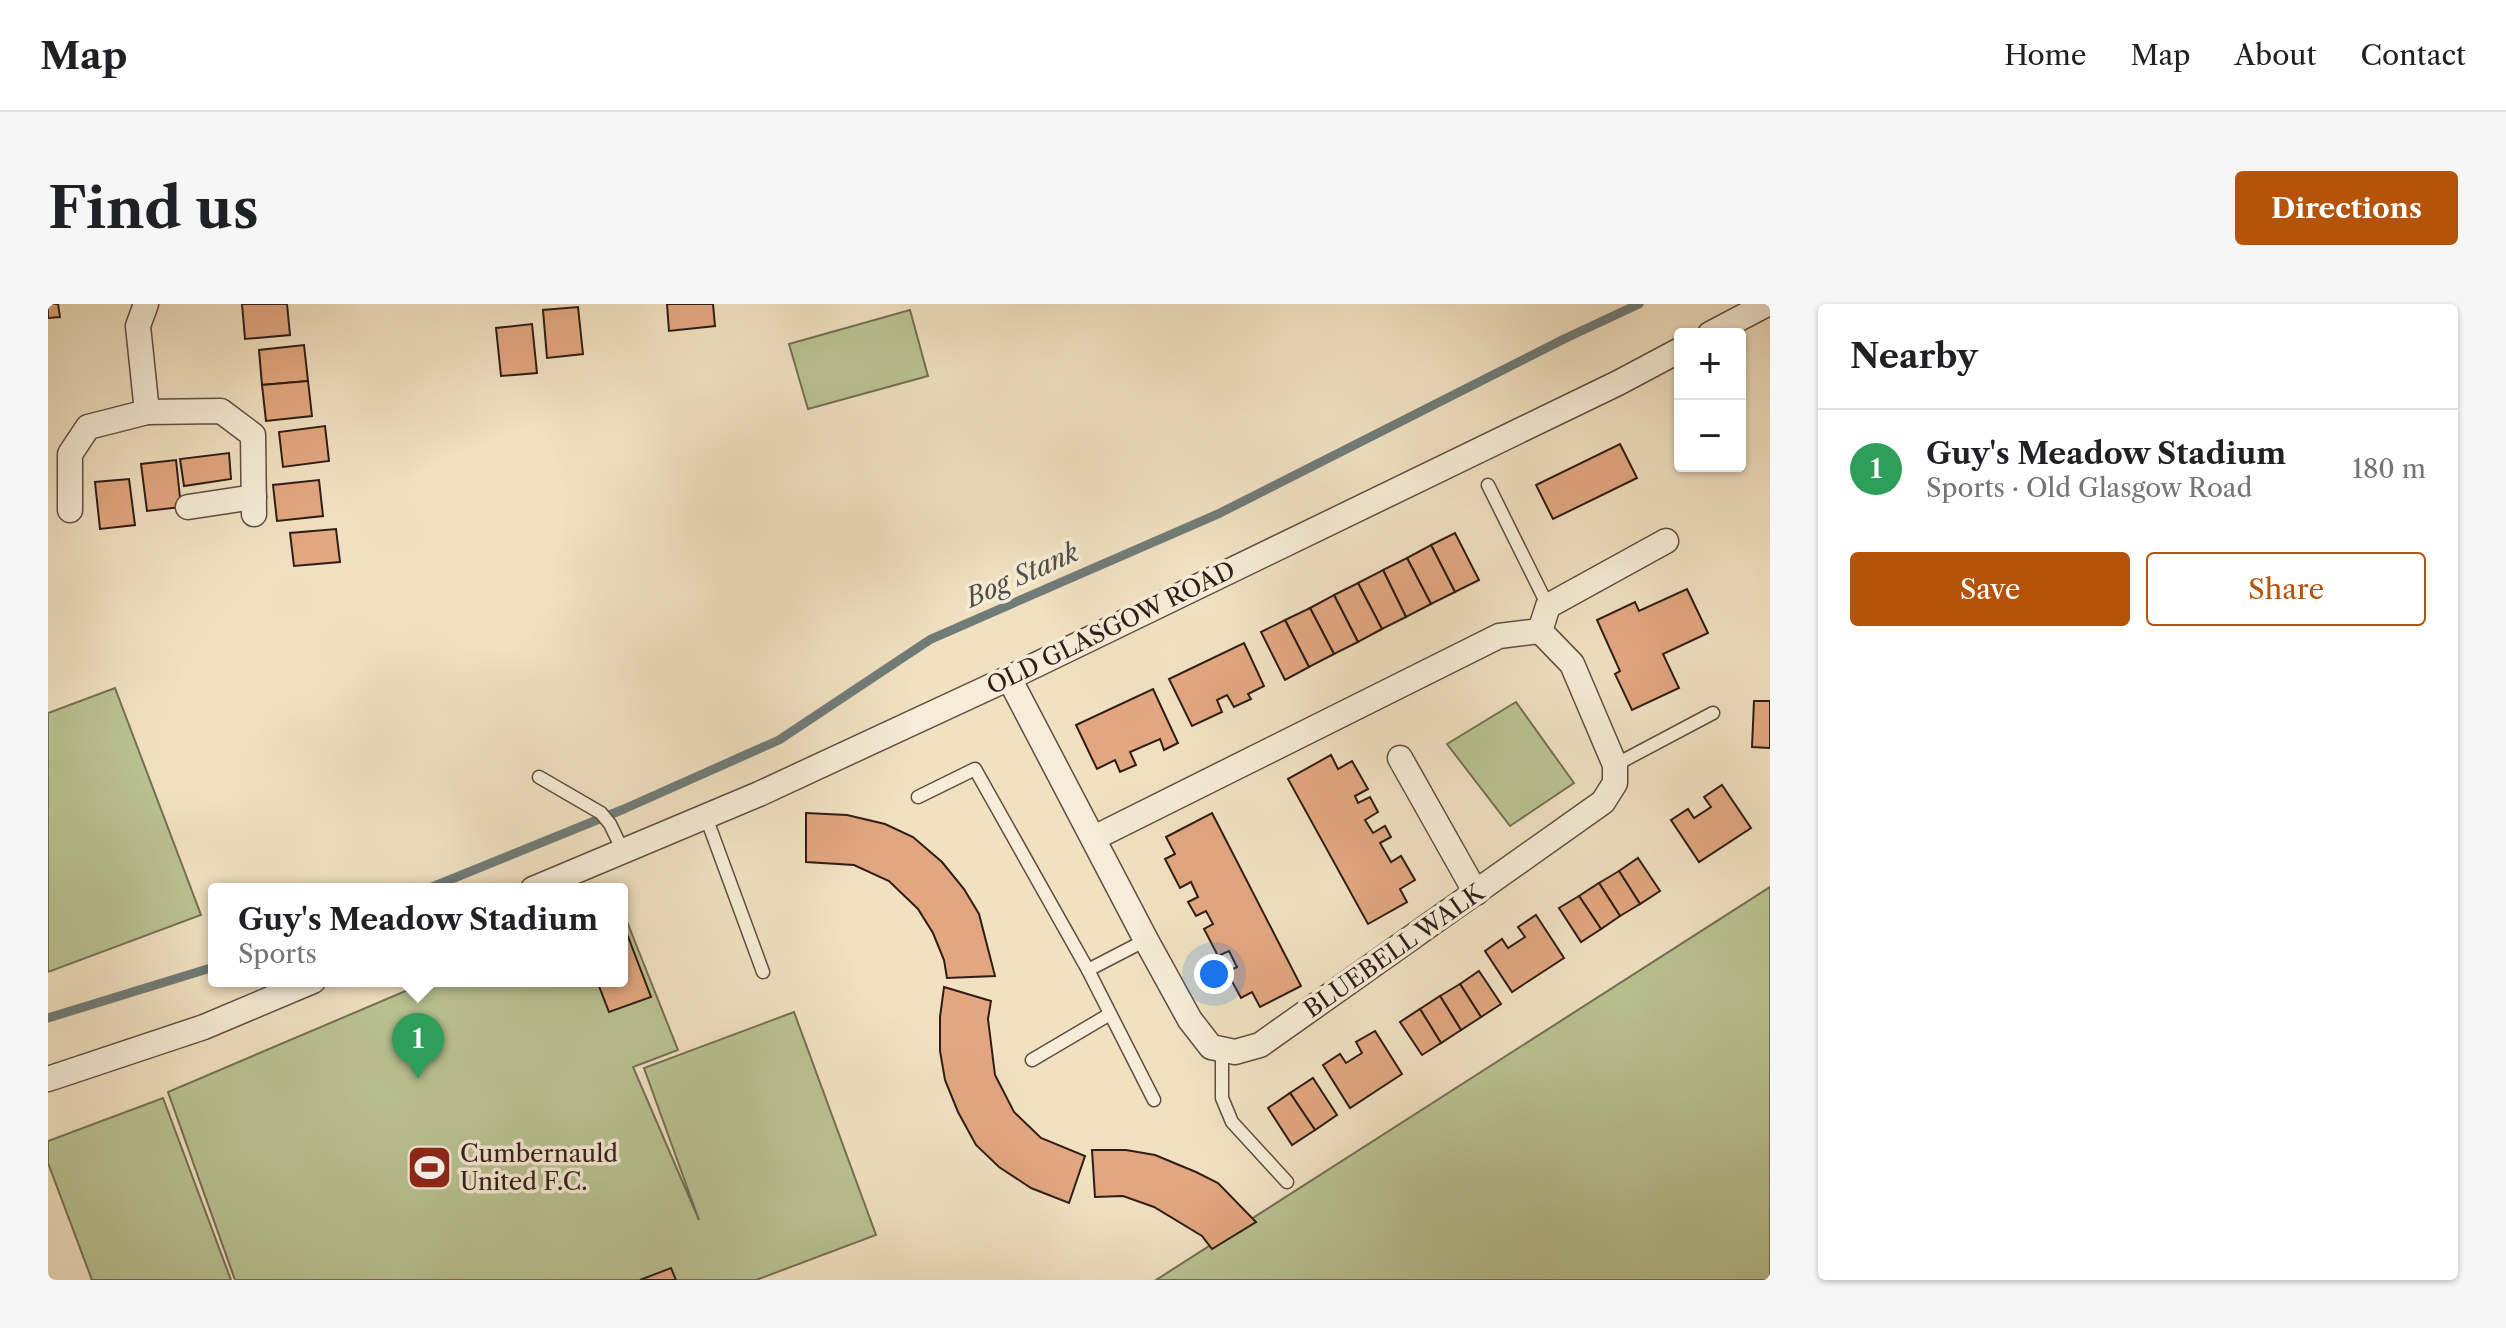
<!DOCTYPE html>
<meta charset="utf-8">
<style>
:root{--surface:#fff;--page:#f6f6f6;--text:#202124;--muted:#757577;--line:#e0e0e0;--accent:#b45309}
body{margin:0;font-family:"Libre Caslon Text",serif;background:var(--page);color:var(--text)}
.controls{position:absolute;right:24px;top:24px;display:grid;overflow:hidden;border-radius:8px;box-shadow:0 2px 6px #0004}
.controls button{width:72px;height:72px;display:grid;place-items:center;padding:0;border:0;border-bottom:2px solid var(--line);background:var(--surface);color:var(--text);font:40px sans-serif}
.you{position:absolute;left:1166px;top:670px;width:28px;height:28px;margin:-20px;border:6px solid #fff;border-radius:50%;background:#1a73e8;box-shadow:0 0 0 12px #1a73e833}
.badge{display:grid;place-items:center;width:52px;height:52px;border-radius:50%;background:var(--accent);color:#fff;font-size:26px;font-weight:700}
.pin{position:absolute;translate:-50% -66px;filter:drop-shadow(0 2px 4px #0008)}
.pin::after{content:'';position:absolute;top:42px;width:28px;height:24px;background:inherit;clip-path:polygon(0 0,100% 0,50% 100%)}
.popup{position:absolute;left:160px;top:579px;width:420px;height:104px;box-sizing:border-box;display:grid;place-content:center;border-radius:8px;background:var(--surface);filter:drop-shadow(0 2px 6px #0005);font-size:26px;white-space:nowrap;color:var(--muted)}
.popup b{font-size:30px;color:var(--text)}
.popup::after{content:'';position:absolute;left:50%;top:100%;margin-left:-16px;border:16px solid transparent;border-top-color:var(--surface)}
.list{margin:0;padding:0;list-style:none}
h2{display:flex;justify-content:space-between;align-items:center;height:104px;margin:0;padding:0 32px;font-size:34px}
h2 small{font-size:26px;font-weight:400;color:var(--muted)}
.list li{display:grid;grid-template-columns:52px 1fr auto;gap:24px;align-items:center;box-sizing:border-box;height:120px;padding:0 32px;border-top:2px solid var(--line)}
.list b{display:block;font-size:30px;white-space:nowrap}
.list p{margin:0;font-size:26px;white-space:nowrap;color:var(--muted)}
.list em{font-size:26px;font-style:normal;color:var(--muted)}
.actions{display:flex;gap:16px;padding:24px 32px}
.actions a{flex:1;padding:18px 0;border:2px solid var(--accent);border-radius:8px;text-align:center;font-size:28px;color:var(--accent)}
.actions .main{background:var(--accent);color:#fff}
.map{position:relative;flex:none;width:1722px;height:976px;overflow:hidden;border-radius:8px}
header{display:flex;align-items:center;gap:48px;box-sizing:border-box;height:112px;padding:0 40px;background:var(--surface);border-bottom:2px solid var(--line)}
header strong{font-size:38px}
nav{display:flex;gap:44px;margin-inline-start:auto;font-size:28px}
.intro{display:flex;align-items:center;justify-content:space-between;box-sizing:border-box;height:192px;padding:0 48px}
h1{margin:0;font-size:56px}
.button{padding:20px 36px;border-radius:8px;background:var(--accent);color:#fff;font-size:28px;font-weight:700}
main{display:flex;gap:48px;padding:0 48px}
aside{flex:1;background:var(--surface);border-radius:8px;box-shadow:0 2px 6px #0004}
.map>svg:first-child{display:block}
.green{fill:#bac393;stroke:#747055;stroke-width:2}
.lines{fill:none;stroke-linecap:round;stroke-linejoin:round}
.stream{stroke:#707c78;stroke-width:9}
.building{fill:#e2a780;stroke:#2f1d17;stroke-width:2}
.service-casing{stroke:#604e42;stroke-width:15}
.minor-casing{stroke:#604e42;stroke-width:27}
.service{stroke:#f6ecd7;stroke-width:12}
.minor{stroke:#f6ecd7;stroke-width:24}
.labels{text-anchor:middle;stroke-width:7;stroke-linejoin:round;paint-order:stroke}
.street-label{font-size:24px;fill:#2f1d17;stroke:#f6ecd7}
.poi-label{font-size:24px;fill:#2f1d17;stroke:#f6ecd7;text-anchor:start}
.water-label{font-size:26px;font-style:italic;fill:#504d48;stroke:#f6ecd7}
</style>
<header>
<strong>Map</strong>
<nav><a>Home</a><a>Map</a><a>About</a><a>Contact</a></nav>
</header>
<div class="intro"><h1>Find us</h1><a class="button">Directions</a></div>
<main>
<div class="map">
<svg width="1722" height="976" viewBox="0 0 1722 976">
<rect width="100%" height="100%" fill="#f1e1c1"/>
<filter id="stains"><feTurbulence type="fractalNoise" baseFrequency=".0025" numOctaves="4"/><feColorMatrix values="0 0 0 0 .2 0 0 0 0 .09 0 0 0 0 .02 0 0 0 .5 -.17"/></filter>
<radialGradient id="worn" r=".72"><stop offset=".6" stop-color="#630" stop-opacity="0"/><stop offset="1" stop-color="#630" stop-opacity=".3"/></radialGradient>
<g class="green">
<polygon points="862,6 880,72 760,105 741,40"/>
<polygon points="67,384 153,611 0,668 0,409"/>
<polygon points="1468,398 1526,479 1462,522 1399,440"/>
<polygon points="1722,583 1722,976 1108,976"/>
<polygon points="574,605 630,746 585,763 651,916 596,764 746,708 828,931 708,976 187,976 120,788 381,677 574,677"/>
<polygon points="115,794 183,976 44,976 0,859 0,837"/>
</g>
<g class="lines">
<g class="stream">
<polyline points="379,585 576,505 731,436 883,335 1172,209 1516,35 1591,0"/>
<polyline points="0,714 166,663"/>
</g>
</g>
<g class="building">
<polygon points="0,0 10,0 12,13 0,14"/>
<polygon points="194,0 239,0 242,31 197,35"/>
<polygon points="619,0 665,0 667,22 621,27"/>
<polygon points="530,3 535,50 499,54 495,6"/>
<polygon points="484,20 489,69 453,72 448,24"/>
<polygon points="256,41 260,77 214,81 211,46"/>
<polygon points="260,77 264,112 218,117 214,81"/>
<polygon points="277,122 281,157 235,163 231,128"/>
<polygon points="1572,140 1589,174 1505,215 1488,181"/>
<polygon points="181,149 183,175 136,182 132,155"/>
<polygon points="128,156 133,203 99,207 93,160"/>
<polygon points="81,175 87,221 52,225 47,178"/>
<polygon points="271,176 275,212 229,217 225,181"/>
<polygon points="288,225 292,258 246,262 242,229"/>
<polygon points="1407,229 1431,276 1407,288 1383,241"/>
<polygon points="1383,241 1407,288 1383,300 1359,254"/>
<polygon points="1359,254 1383,300 1358,313 1335,266"/>
<polygon points="1335,266 1358,313 1334,325 1310,279"/>
<polygon points="1310,279 1334,325 1310,338 1286,291"/>
<polygon points="1639,285 1660,329 1615,350 1631,384 1584,406 1567,370 1572,367 1549,316 1587,298 1591,307"/>
<polygon points="1286,291 1310,338 1286,350 1262,304"/>
<polygon points="1262,304 1286,350 1261,363 1237,316"/>
<polygon points="1237,316 1261,363 1237,376 1213,328"/>
<polygon points="1196,339 1216,382 1200,390 1203,395 1186,403 1179,391 1169,396 1174,408 1144,422 1121,375"/>
<polygon points="1105,385 1130,439 1116,446 1112,435 1082,448 1088,461 1072,468 1067,456 1049,465 1028,421"/>
<polygon points="1706,397 1722,397 1722,444 1704,443"/>
<polygon points="1283,451 1290,465 1304,457 1320,485 1307,492 1310,499 1322,493 1330,508 1317,516 1325,529 1337,522 1343,533 1332,539 1343,558 1353,552 1367,576 1352,585 1359,598 1320,620 1240,475"/>
<polygon points="1674,481 1703,524 1651,558 1623,516 1640,505 1646,514 1663,503 1656,493"/>
<polygon points="758,509 799,511 837,520 865,533 894,558 916,585 931,610 947,672 899,674 896,656 885,629 870,605 841,577 806,561 758,558"/>
<polygon points="1164,509 1253,682 1212,703 1204,688 1193,694 1179,668 1189,663 1181,647 1170,652 1156,625 1165,620 1158,607 1148,612 1140,598 1150,593 1143,578 1132,584 1117,555 1127,550 1118,533"/>
<polygon points="1590,554 1612,587 1592,600 1571,567"/>
<polygon points="1571,567 1592,600 1572,612 1551,579"/>
<polygon points="1551,579 1572,612 1553,625 1531,592"/>
<polygon points="1531,592 1553,625 1533,638 1511,604"/>
<polygon points="1488,611 1516,654 1464,688 1437,647 1454,635 1460,644 1477,633 1470,623"/>
<polygon points="576,622 603,693 561,708 549,677 574,677"/>
<polygon points="1431,667 1453,700 1433,713 1412,680"/>
<polygon points="1412,680 1433,713 1413,726 1392,692"/>
<polygon points="896,683 943,697 940,715 947,771 966,808 993,834 1037,852 1021,899 983,884 951,863 928,841 910,808 897,776 892,747 892,713"/>
<polygon points="1392,692 1413,726 1393,739 1372,705"/>
<polygon points="1372,705 1393,739 1374,751 1352,718"/>
<polygon points="1327,727 1354,770 1302,804 1275,761 1292,750 1298,759 1314,749 1308,738"/>
<polygon points="1265,774 1289,811 1267,826 1242,789"/>
<polygon points="1242,789 1267,826 1244,841 1220,804"/>
<polygon points="1044,846 1078,846 1107,851 1148,868 1170,879 1208,918 1164,945 1154,932 1106,903 1075,892 1047,893"/>
<polygon points="623,964 628,976 592,976"/>
</g>
<g class="lines">
<defs>
<g id="service">
<polyline points="1440,181 1500,302"/>
<polyline points="1567,461 1665,409"/>
<polyline points="491,473 553,509 562,520 575,547"/>
<polyline points="870,493 927,465 1040,666 1098,636"/>
<polyline points="658,513 715,668"/>
<polyline points="1040,666 1106,796"/>
<polyline points="1174,745 1174,794 1184,818 1239,878"/>
<polyline points="984,756 1062,710"/>
</g>
<g id="minor">
<polyline points="98,0 90,22 99,108"/>
<polyline points="1662,30 1719,0"/>
<polyline points="140,203 206,193"/>
<polyline points="22,206 22,150 40,123 99,108 173,107 205,131 206,210"/>
<polyline points="961,374 1098,636 1142,716 1163,743 1187,748 1212,741 1555,498 1567,479 1567,461 1524,360 1492,327"/>
<polyline points="1352,454 1428,589"/>
<polyline points="1046,534 1451,332 1492,327 1500,302 1618,237"/>
<polyline points="485,585 711,490 961,374 1570,79 1632,46"/>
<polyline points="0,775 156,723 265,677"/>
</g>
</defs>
<use href="#service" class="service-casing"/>
<use href="#minor" class="minor-casing"/>
<use href="#service" class="service"/>
<use href="#minor" class="minor"/>
</g>
<defs>
<symbol id="stadium-square" viewBox="-11 -11 22 22"><rect x="-9" y="-9" width="18" height="18" rx="4" fill="#8f2418" stroke="#f6ecd7"/><path d="M0-5a6.5 5 0 1 0 0 10a6.5 5 0 1 0 0-10ZM-3.5-1.8h7v3.6h-7Z" fill="#fff"/></symbol>
</defs>
<g fill-rule="evenodd">
<use href="#stadium-square" x="356" y="838" width="51" height="51"/>
</g>
<g class="labels">
<g class="street-label">
<text transform="translate(1063 324) rotate(-26)" y="8">OLD GLASGOW ROAD</text>
<text transform="translate(1346 647) rotate(-35)" y="8">BLUEBELL WALK</text>
</g>
<g class="poi-label">
<text x="412" y="858">Cumbernauld<tspan x="412" dy="28">United F.C.</tspan></text>
</g>
<g class="water-label">
<text transform="translate(974 271) rotate(-24)" y="9">Bog Stank</text>
</g>
</g>
<rect width="100%" height="100%" filter="url(#stains)"/>
<rect width="100%" height="100%" fill="url(#worn)"/>
</svg>
<div class="controls">
<button>+</button>
<button>−</button>
</div>
<div class="you"></div>
<div class="pin badge" style="left:370px;top:775px;background:#2e9e5b">1</div>
<div class="popup"><b>Guy's Meadow Stadium</b>Sports</div>
</div>
<aside>
<h2>Nearby<small></small></h2>
<ul class="list">
<li><span class="badge" style="background:#2e9e5b">1</span><div><b>Guy's Meadow Stadium</b><p>Sports · Old Glasgow Road</p></div><em>180 m</em></li>
</ul>
<div class="actions"><a class="main">Save</a><a>Share</a></div>
</aside>
</main>
